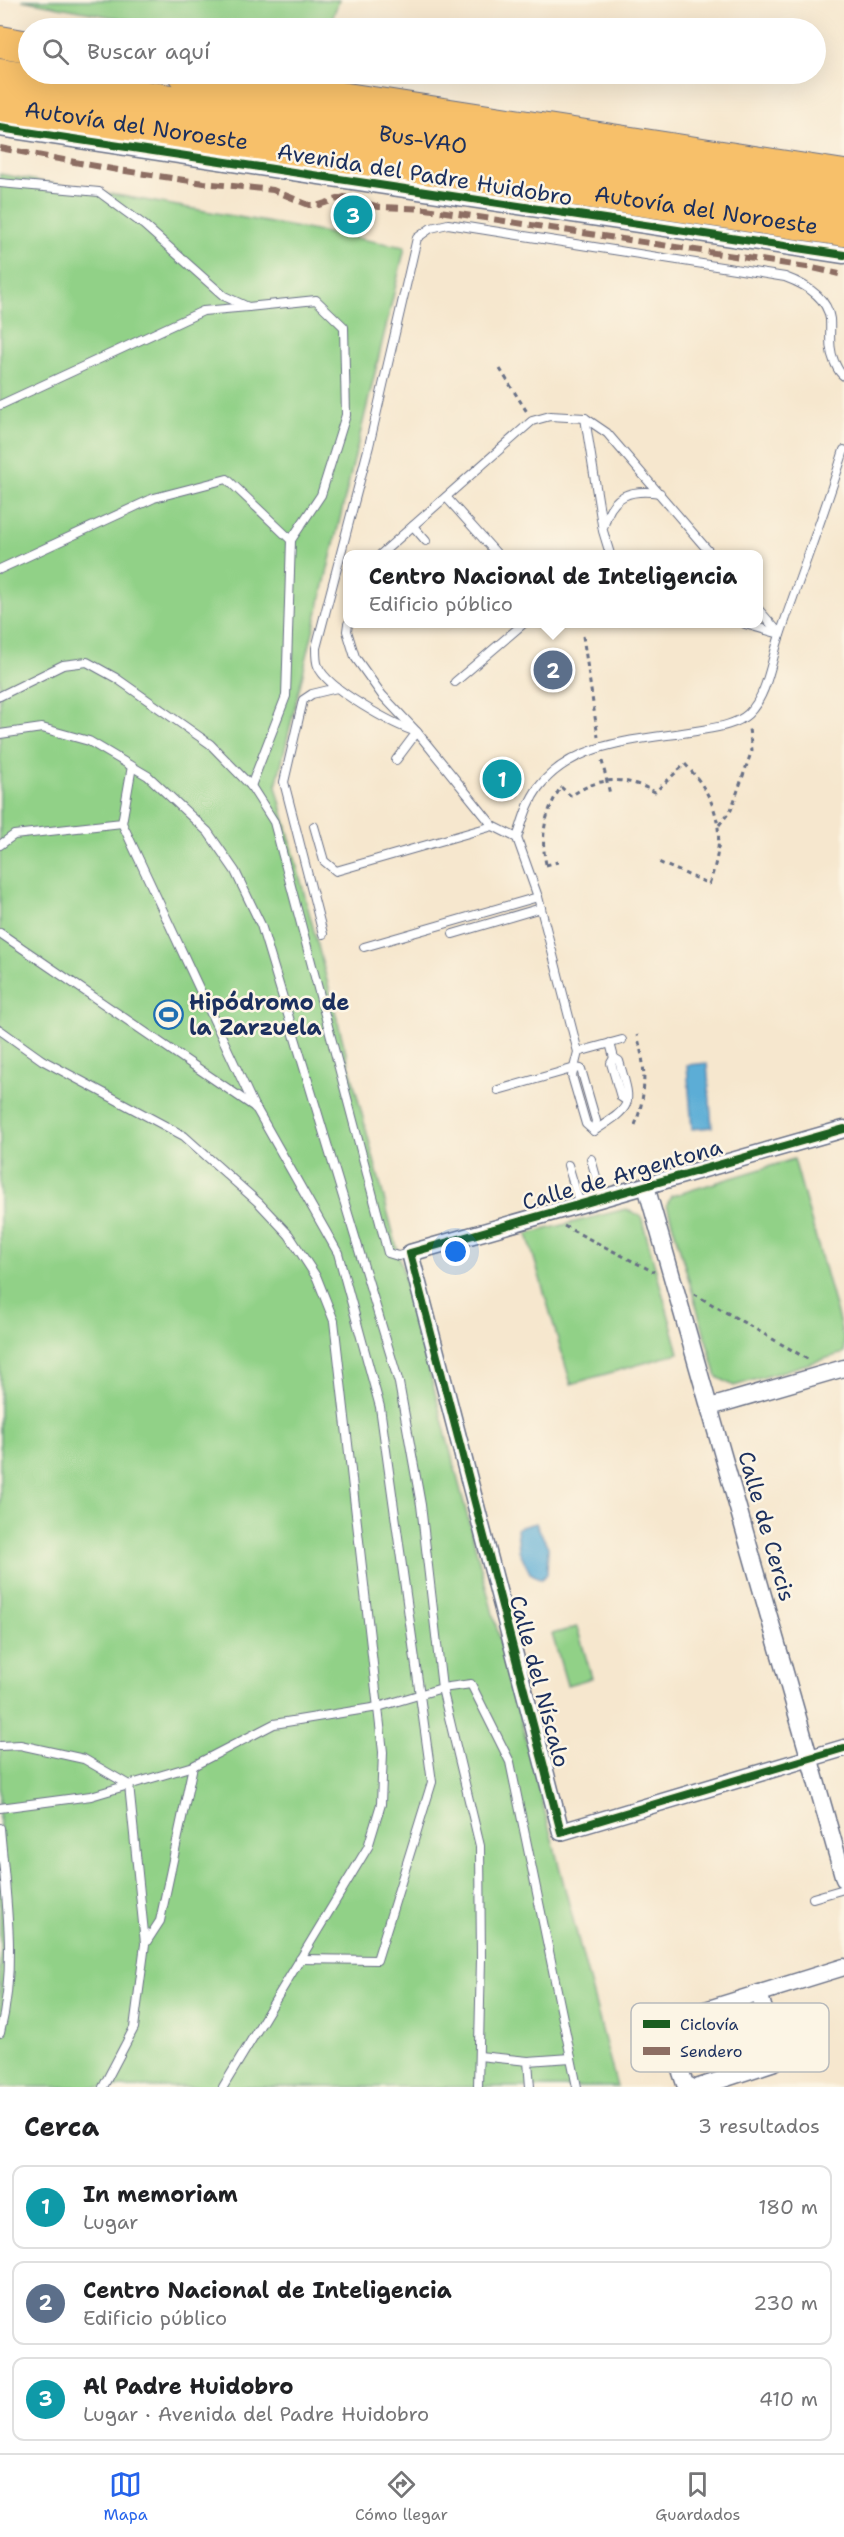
<!DOCTYPE html>
<html lang="es">
<meta charset="utf-8">
<style>
:root{--surface:#fff;--page:#f2f2f2;--text:#202124;--muted:#757577;--line:#e0e0e0;--accent:#2563eb}
body{margin:0;font-family:"Shantell Sans",sans-serif;background:var(--page);color:var(--text)}
.you{position:absolute;left:456px;top:1252px;width:21px;height:21px;margin:-15px;border:4px solid #fff;border-radius:50%;background:#1a73e8;box-shadow:0 0 0 9px #1a73e833}
.badge{display:grid;place-items:center;width:39px;height:39px;border-radius:50%;background:var(--accent);color:#fff;font-size:20px;font-weight:700}
.pin{position:absolute;translate:-50% -50%;border:3px solid #fff;box-shadow:0 2px 6px #0006}
.popup{position:absolute;left:343px;top:550px;width:420px;height:78px;box-sizing:border-box;display:grid;place-content:center;border-radius:12px;background:var(--surface);filter:drop-shadow(0 2px 4px #0005);font-size:20px;white-space:nowrap;color:var(--muted)}
.popup b{font-size:22px;color:var(--text)}
.popup::after{content:'';position:absolute;left:50%;top:100%;margin-left:-12px;border:12px solid transparent;border-top-color:var(--surface)}
.list{margin:0;padding:0;list-style:none}
h2{display:flex;justify-content:space-between;align-items:center;height:78px;margin:0;padding:0 24px;font-size:26px}
h2 small{font-size:20px;font-weight:400;color:var(--muted)}
.list li{display:grid;grid-template-columns:39px 1fr auto;gap:18px;align-items:center;box-sizing:border-box;height:84px;margin:0 12px 12px;padding:0 12px;border:2px solid var(--line);border-radius:12px}
.list b{display:block;font-size:22px;white-space:nowrap}
.list p{margin:0;font-size:20px;white-space:nowrap;color:var(--muted)}
.list em{font-size:20px;font-style:normal;color:var(--muted)}
.icon{flex:none;width:33px;height:33px;fill:none;stroke:currentColor;stroke-width:2;stroke-linecap:round;stroke-linejoin:round}
.map{position:relative;flex:none;width:844px;height:2087px;overflow:hidden}
.search{position:absolute;background:var(--surface);box-shadow:0 6px 24px #0002;left:18px;right:18px;top:18px;height:66px;display:flex;align-items:center;gap:15px;box-sizing:border-box;padding:0 21px;border-radius:33px;color:var(--muted);font-size:22px}
.sheet{height:366px;background:var(--surface)}
nav{display:flex;justify-content:space-around;align-items:center;box-sizing:border-box;height:84px;border-top:2px solid var(--line);background:var(--surface);font-size:16px;color:var(--muted)}
nav a{display:grid;justify-items:center;gap:3px}
nav .on{color:var(--accent)}
.map>svg:first-child{display:block}
.green{fill:#91d187;stroke:#568072;stroke-width:1.5}
.water{fill:#5badd6;stroke:#3b6e9a;stroke-width:1.5}
.lines{fill:none;stroke-linecap:round;stroke-linejoin:round}
.service-casing{stroke:#686f85;stroke-width:10}
.minor-casing{stroke:#686f85;stroke-width:19}
.motorway-casing{stroke:#686f85;stroke-width:34}
.path{stroke:#686f85;stroke-width:3;stroke-dasharray:4.5 4.5;stroke-linecap:butt}
.service{stroke:#fff;stroke-width:8}
.minor{stroke:#fff;stroke-width:16}
.motorway{stroke:#f7c06b;stroke-width:32}
.quiet{stroke:#8d6e63;stroke-width:6;stroke-dasharray:12 6;stroke-linecap:butt}
.cycleway-casing{stroke:#fcf5e5;stroke-width:11}
.cycleway{stroke:#1b5e20;stroke-width:8}
.labels{text-anchor:middle;stroke-width:5;stroke-linejoin:round;paint-order:stroke}
.street-label{font-size:22px;fill:#1b2f5e;stroke:#fcf5e5}
.poi-label{font-size:22px;font-weight:bold;fill:#1b2f5e;stroke:#fcf5e5;text-anchor:start}
.key{fill:#fcf5e5;stroke:#b8babc;stroke-width:1.5}
.key-label{font-size:16px;fill:#1b2f5e}
</style>
<div class="map">
<svg width="844" height="2087" viewBox="0 0 844 2087">
<rect width="100%" height="100%" fill="#fcf5e5"/>
<filter id="ink" filterUnits="userSpaceOnUse"><feTurbulence type="fractalNoise" baseFrequency=".0167" numOctaves="2"/><feDisplacementMap in="SourceGraphic" scale="12" xChannelSelector="R" yChannelSelector="G"/><feConvolveMatrix kernelMatrix="1 2 1 2 8 2 1 2 1" color-interpolation-filters="sRGB"/></filter>
<filter id="wash" filterUnits="userSpaceOnUse"><feTurbulence type="fractalNoise" baseFrequency=".008" numOctaves="4" result="noise"/><feDisplacementMap in="SourceGraphic" scale="24" xChannelSelector="R" yChannelSelector="G"/><feGaussianBlur stdDeviation="1.35" result="paint"/><feColorMatrix in="noise" values="0 0 0 0 0 0 0 0 0 0 0 0 0 0 0 0 0 1.4 0 .05"/><feComposite in="paint" operator="in"/></filter>
<g filter="url(#wash)">
<rect width="100%" height="100%" fill="#f6e7ce"/>
<g class="green">
<polygon points="22,0 339,0 329,28 171,28"/>
<polygon points="0,174 405,247 276,786 617,2087 0,2087"/>
<polygon points="794,1159 844,1339 844,1353 734,1386 717,1377 667,1205 671,1196"/>
<polygon points="626,1209 641,1216 679,1353 571,1384 527,1234"/>
<polygon points="577,1627 592,1678 567,1685 552,1634"/>
</g>
<g class="water">
<polygon points="707,1063 712,1127 692,1129 687,1065"/>
<polygon points="536,1523 548,1547 547,1574 541,1579 530,1573 519,1550 517,1528"/>
</g>
</g>
<g filter="url(#ink)">
<g class="lines">
<defs>
<g id="service">
<polyline points="0,183 99,192 144,225 224,296 248,307 316,300 344,327 346,415 321,495 291,540 286,696 251,786"/>
<polyline points="0,405 203,311 248,307"/>
<polyline points="585,418 603,531 610,554"/>
<polyline points="446,497 497,554"/>
<path d="M604 525C612 494 631 489 660 493"/>
<polyline points="413,526 426,541"/>
<polyline points="381,554 532,421 550,416 585,418 607,433 711,554"/>
<polyline points="0,569 154,498 227,479 291,540"/>
<polyline points="758,609 780,634"/>
<polyline points="348,624 347,631 355,657 382,695 417,732 493,826 517,838 538,897 578,1052 572,1076 586,1124 594,1131"/>
<polyline points="745,624 780,634"/>
<polyline points="455,682 523,624"/>
<polyline points="0,696 63,665 87,662 116,678 210,744 251,786 274,822 388,1253 398,1256 410,1253"/>
<polyline points="0,734 42,728 89,741 148,776 208,832 235,871 261,925 399,1383 421,1505 442,1688 480,1846 481,1959 478,2087"/>
<path d="M396 760 417 732C394 725 327 689 318 666 316 662 316 653 316 648L369 446 417 238 431 228 448 224 785 277C804 284 827 296 830 319 831 334 828 347 834 361 837 367 838 372 844 376"/>
<polyline points="122,823 255,1108"/>
<polyline points="314,826 324,861 336,871 493,826"/>
<path d="M517 838C523 821 527 803 538 788 574 740 642 740 696 731 712 728 735 726 748 714 768 695 771 660 780 635 801 573 825 512 844 450"/>
<polyline points="0,845 14,835 122,823 132,766"/>
<polyline points="0,933 256,1108 338,1253 380,1407 432,1782 377,1960 300,1959"/>
<polyline points="323,934 284,782 303,700 312,694 337,688"/>
<polyline points="453,934 541,908"/>
<polyline points="364,947 538,897"/>
<polyline points="0,1030 42,1060 184,1136 259,1203 289,1235 317,1278 334,1321 383,1752 381,1804 368,1847 223,2087"/>
<polyline points="578,1052 622,1040"/>
<polyline points="614,1058 611,1063 621,1097 627,1101"/>
<polyline points="498,1090 575,1068 581,1069 596,1121 594,1131"/>
<path d="M594 1131C634 1105 632 1106 619 1061L614 1058 610 1043"/>
<polyline points="591,1159 602,1198"/>
<polyline points="568,1165 580,1205"/>
<polyline points="0,1746 20,1745 84,1759 129,1785 145,1943"/>
<polyline points="0,1808 91,1796 193,1766 274,1724 378,1707 442,1688 471,1684 510,1762 577,2087"/>
<path d="M0 1828C6 1897 17 1966 0 2033"/>
<polyline points="813,1898 844,1889"/>
<polyline points="479,2056 528,2061 530,2087"/>
<polyline points="528,2061 571,2058"/>
<polyline points="103,2087 134,2028 145,1944 160,1921 193,1766"/>
</g>
<g id="minor">
<polyline points="0,128 844,255"/>
<polyline points="844,1129 410,1253 561,1832 844,1748"/>
<polyline points="646,1186 844,1879"/>
<polyline points="710,1407 844,1368"/>
<polyline points="691,2087 685,2084 669,2037 668,2028 673,2020 844,1967"/>
<polyline points="699,2087 775,2062 777,2052 759,1993"/>
</g>
<g id="motorway">
<polyline points="0,42 28,47"/>
<polyline points="184,74 844,176"/>
<path id="s1" d="M0 75 844 203"/>
<path id="s2" d="M0 105 844 230"/>
</g>
</defs>
<use href="#service" class="service-casing"/>
<use href="#minor" class="minor-casing"/>
<use href="#motorway" class="motorway-casing"/>
<g class="path">
<polyline points="500,369 527,412"/>
<polyline points="583,636 598,737"/>
<polyline points="602,761 610,794"/>
<polyline points="502,780 520,798"/>
<path d="M561 787 571 796C599 776 625 776 655 792L685 764C720 801 727 837 709 884L656 861"/>
<polyline points="719,825 731,810 752,750 749,729"/>
<path d="M546 864C540 835 545 812 561 787"/>
<polyline points="546,865 558,862"/>
<path d="M635 1125C647 1094 646 1066 637 1035"/>
<polyline points="564,1226 654,1272"/>
<polyline points="694,1294 811,1361"/>
</g>
<use href="#service" class="service"/>
<use href="#minor" class="minor"/>
<use href="#motorway" class="motorway"/>
<polyline class="quiet" points="0,148 112,169 204,183 273,190 309,205 319,205 344,197 379,207 426,209 813,268 839,274"/>
<defs>
<g id="cycleway">
<polyline points="0,128 844,255"/>
<polyline points="844,1129 410,1253 561,1832 844,1748"/>
</g>
</defs>
<use href="#cycleway" class="cycleway-casing"/>
<use href="#cycleway" class="cycleway"/>
</g>
</g>
<defs>
<symbol id="stadium-ring" viewBox="-11 -11 22 22"><circle r="9.5" fill="#fcf5e5" stroke="#1f6fb2" stroke-width="1.5"/><path d="M0-5a6.5 5 0 1 0 0 10a6.5 5 0 1 0 0-10ZM-3.5-1.8h7v3.6h-7Z" fill="#1f6fb2"/></symbol>
</defs>
<g fill-rule="evenodd">
<use href="#stadium-ring" x="152" y="998" width="33" height="33"/>
</g>
<g class="labels">
<g class="street-label">
<text dy="8" stroke="none"><textPath href="#s2" startOffset="138">Autovía del Noroeste</textPath></text>
<text dy="8" stroke="none"><textPath href="#s1" startOffset="428">Bus-VAO</textPath></text>
<text transform="translate(425 174) rotate(9)" y="8">Avenida del Padre Huidobro</text>
<text dy="8" stroke="none"><textPath href="#s2" startOffset="714">Autovía del Noroeste</textPath></text>
<text transform="translate(622 1174) rotate(-16)" y="8">Calle de Argentona</text>
<text transform="translate(767 1526) rotate(74)" y="8">Calle de Cercis</text>
<text transform="translate(540 1681) rotate(75)" y="8">Calle del Níscalo</text>
</g>
<g class="poi-label">
<text x="189" y="1010">Hipódromo de<tspan x="189" dy="25">la Zarzuela</tspan></text>
</g>
</g>
<rect x="631" y="2003" width="198" height="69" rx="9" class="key"/>
<rect x="643" y="2020" width="27" height="8" fill="#1b5e20"/>
<rect x="643" y="2047" width="27" height="8" fill="#8d6e63"/>
<g class="key-label">
<text x="680" y="2030">Ciclovía</text>
<text x="680" y="2057">Sendero</text>
</g>
</svg>
<div class="you"></div>
<div class="pin badge" style="left:502px;top:779px;background:#0f9aa8">1</div>
<div class="pin badge" style="left:553px;top:670px;background:#5c6f8a">2</div>
<div class="popup"><b>Centro Nacional de Inteligencia</b>Edificio público</div>
<div class="pin badge" style="left:353px;top:215px;background:#0f9aa8">3</div>
<div class="search"><svg class="icon" aria-label="search" viewBox="0 0 24 24"><circle cx="10" cy="10" r="6"/><path d="M15 15l6 6"/></svg>Buscar aquí</div>
</div>
<section class="sheet">
<h2>Cerca<small>3 resultados</small></h2>
<ul class="list">
<li><span class="badge" style="background:#0f9aa8">1</span><div><b>In memoriam</b><p>Lugar</p></div><em>180 m</em></li>
<li><span class="badge" style="background:#5c6f8a">2</span><div><b>Centro Nacional de Inteligencia</b><p>Edificio público</p></div><em>230 m</em></li>
<li><span class="badge" style="background:#0f9aa8">3</span><div><b>Al Padre Huidobro</b><p>Lugar · Avenida del Padre Huidobro</p></div><em>410 m</em></li>
</ul>
</section>
<nav>
<a class="on"><svg class="icon" aria-label="map" viewBox="0 0 24 24"><path d="M3 6l6-2 6 2 6-2v14l-6 2-6-2-6 2zM9 4v14M15 6v14"/></svg>Mapa</a>
<a><svg class="icon" aria-label="directions" viewBox="0 0 24 24"><path d="M12 3l9 9-9 9-9-9zM9 14v-3h6M13 9l2 2-2 2"/></svg>Cómo llegar</a>
<a><svg class="icon" aria-label="saved" viewBox="0 0 24 24"><path d="M7 4h10v16l-5-4-5 4z"/></svg>Guardados</a>
</nav>
